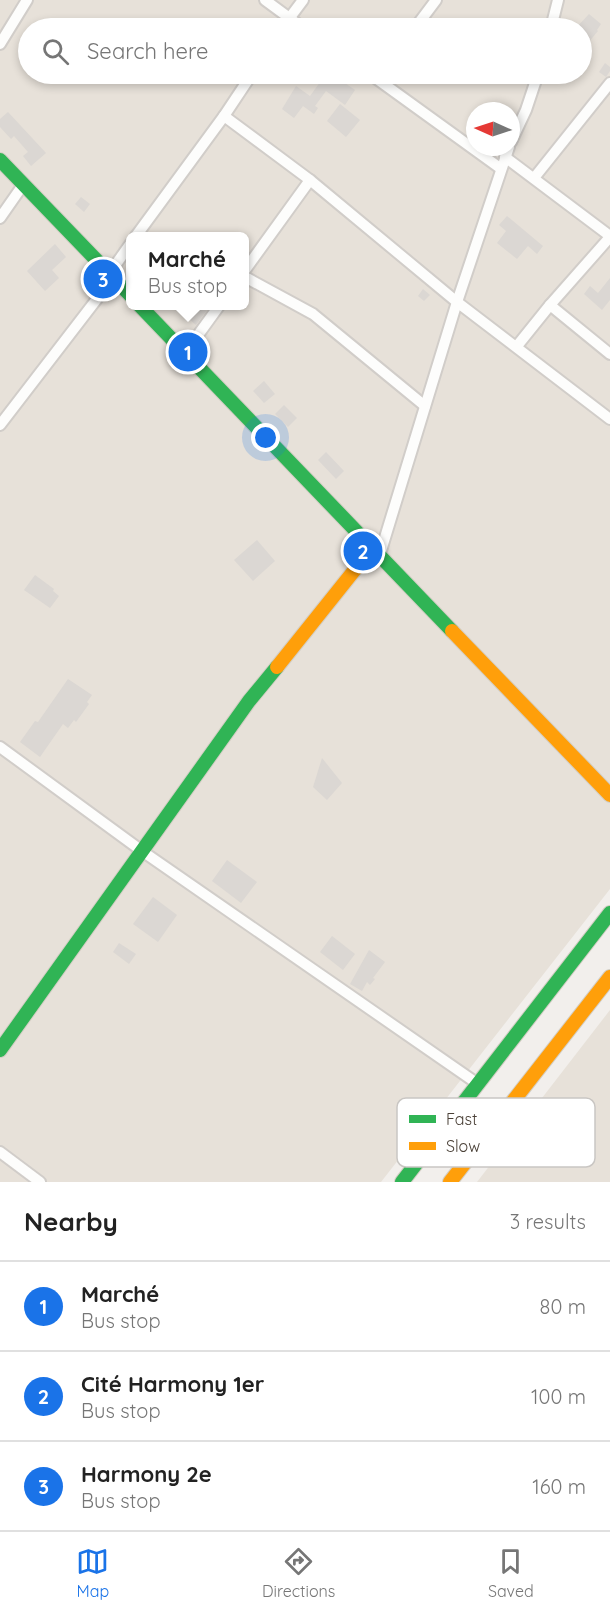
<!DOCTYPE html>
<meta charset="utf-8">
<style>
:root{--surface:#fff;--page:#f6f6f6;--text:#222;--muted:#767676;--line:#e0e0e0;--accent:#1a73e8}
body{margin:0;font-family:Quicksand,sans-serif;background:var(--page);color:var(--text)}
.compass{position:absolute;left:466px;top:102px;width:54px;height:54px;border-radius:50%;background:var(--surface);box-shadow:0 3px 9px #0003;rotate:273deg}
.you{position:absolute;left:266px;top:438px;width:21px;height:21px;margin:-15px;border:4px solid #fff;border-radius:50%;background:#1a73e8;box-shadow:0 0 0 9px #1a73e833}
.badge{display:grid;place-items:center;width:39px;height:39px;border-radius:50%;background:var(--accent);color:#fff;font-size:20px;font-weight:700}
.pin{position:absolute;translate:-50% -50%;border:3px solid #fff;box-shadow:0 2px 6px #0006}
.popup{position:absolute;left:126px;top:232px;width:123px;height:78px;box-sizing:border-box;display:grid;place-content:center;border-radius:9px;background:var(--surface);filter:drop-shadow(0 2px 4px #0005);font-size:20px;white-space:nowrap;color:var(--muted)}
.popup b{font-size:22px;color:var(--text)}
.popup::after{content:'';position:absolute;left:50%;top:100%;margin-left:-12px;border:12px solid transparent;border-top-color:var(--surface)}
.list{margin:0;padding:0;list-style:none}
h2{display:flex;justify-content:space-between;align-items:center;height:78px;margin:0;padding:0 24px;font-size:26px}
h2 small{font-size:20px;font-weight:400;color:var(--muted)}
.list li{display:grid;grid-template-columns:39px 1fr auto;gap:18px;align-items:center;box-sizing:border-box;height:90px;padding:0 24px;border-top:2px solid var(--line)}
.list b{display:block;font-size:22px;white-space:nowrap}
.list p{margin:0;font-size:20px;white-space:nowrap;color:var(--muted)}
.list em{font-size:20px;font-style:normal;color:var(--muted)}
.icon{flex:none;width:33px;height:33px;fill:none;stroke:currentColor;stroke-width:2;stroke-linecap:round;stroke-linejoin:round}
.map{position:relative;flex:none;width:610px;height:1182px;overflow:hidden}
.search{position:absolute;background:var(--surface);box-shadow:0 3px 9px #0003;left:18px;right:18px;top:18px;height:66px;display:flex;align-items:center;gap:15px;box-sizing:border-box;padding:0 21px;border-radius:33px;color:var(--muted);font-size:22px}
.sheet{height:348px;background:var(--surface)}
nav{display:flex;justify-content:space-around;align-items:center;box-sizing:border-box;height:84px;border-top:2px solid var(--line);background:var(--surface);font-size:16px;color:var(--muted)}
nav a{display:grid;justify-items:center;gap:3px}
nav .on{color:var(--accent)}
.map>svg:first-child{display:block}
.residential{fill:#e7e1d9;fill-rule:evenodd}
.building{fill:#dbd7d3}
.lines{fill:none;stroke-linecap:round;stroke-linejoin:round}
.street-casing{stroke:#d1cdc9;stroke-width:14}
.fast-casing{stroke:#d3cec4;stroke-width:16}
.slow-casing{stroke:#d3cec4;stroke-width:16}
.street{stroke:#fdfdfc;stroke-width:10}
.fast{stroke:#30b455;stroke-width:14}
.slow{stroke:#ff9f0a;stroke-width:14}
.key{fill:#fff;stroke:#c9c6c3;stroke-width:1.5}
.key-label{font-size:16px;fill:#4a4037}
</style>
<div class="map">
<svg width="610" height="1182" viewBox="0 0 610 1182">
<rect width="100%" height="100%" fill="#f2efec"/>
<g class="residential">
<path d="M0 0H610V889L381 1182H0ZM28 28H582V74H28ZM475 111H511V147H475ZM131 236H245V306H131Z"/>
<polygon points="610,1010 610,1182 477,1182"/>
</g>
<g class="building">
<polygon points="589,14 601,24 597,30 598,31 582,50 582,28 576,28"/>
<polygon points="605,63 610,67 610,71 606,77 599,72"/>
<polygon points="326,74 332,74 355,90 345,105 326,91 315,106 318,108 314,114 303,106 294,118 282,109 296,86 310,96"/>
<polygon points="340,104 360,120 346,137 327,121"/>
<polygon points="8,112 46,153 31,166 23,156 28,152 14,136 11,139 0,127 0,119"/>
<polygon points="81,197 90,204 84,212 75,204"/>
<polygon points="507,216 543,246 537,254 528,246 517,259 497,243 506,231 499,225"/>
<polygon points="55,244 66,257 52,270 59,278 45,291 27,271"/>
<polygon points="610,278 610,300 602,310 584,294 590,286 598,293"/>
<polygon points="423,289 430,295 424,301 418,296"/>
<polygon points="174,306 185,306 194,314 200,306 210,306 196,325"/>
<polygon points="264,381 275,394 264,403 253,391"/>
<polygon points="284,405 297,418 288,427 275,414"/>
<polygon points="326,452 344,471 336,479 318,460"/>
<polygon points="257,540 275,561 253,581 234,560"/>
<polygon points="35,575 54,589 53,591 59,596 50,608 24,590"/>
<polygon points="68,679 92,695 87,702 89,704 76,722 74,720 68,728 63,724 40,757 20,742 35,721 38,722"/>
<polygon points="322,758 342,783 327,800 313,787"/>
<polygon points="227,860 257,882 241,903 212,881"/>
<polygon points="153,897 177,915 158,942 133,924"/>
<polygon points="332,936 355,954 343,970 320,952"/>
<polygon points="119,943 136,954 129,964 113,952"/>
<polygon points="369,950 385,962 373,978 375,979 370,985 367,982 362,991 350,984"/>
</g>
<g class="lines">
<defs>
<g id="street">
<polyline points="265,0 303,28"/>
<polyline points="282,28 303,0"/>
<polyline points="415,28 436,0"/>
<polyline points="551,28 558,0"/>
<polyline points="0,44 27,0"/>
<polyline points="370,74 500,168"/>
<polyline points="224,116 310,180 457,302 610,419"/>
<polyline points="511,142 526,110 538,74"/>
<polyline points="505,157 610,236"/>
<polyline points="534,178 610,83"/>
<polyline points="0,218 23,185"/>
<polyline points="136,236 224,116 252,74"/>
<polyline points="245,270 310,180"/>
<polyline points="109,274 131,243"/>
<polyline points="245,277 313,314 425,406"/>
<polyline points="550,305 610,354"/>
<polyline points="517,346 550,305 610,237"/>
<polyline points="185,353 219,306"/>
<polyline points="0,425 113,278"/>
<polyline points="380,554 457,302 509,147"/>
<polyline points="0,747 142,851 478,1084"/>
<polyline points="0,1152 40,1182"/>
</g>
<g id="fast">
<polyline points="0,160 131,296"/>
<polyline points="140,306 452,631"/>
<polyline points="0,1050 249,701 277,667"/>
<polyline points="402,1182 610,913"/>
</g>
<g id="slow">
<polyline points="452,631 610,795"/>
<polyline points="277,667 373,547"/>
<polyline points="450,1182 610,977"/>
</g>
</defs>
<use href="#street" class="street-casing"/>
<use href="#fast" class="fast-casing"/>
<use href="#slow" class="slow-casing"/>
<use href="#street" class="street"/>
<use href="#fast" class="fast"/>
<use href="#slow" class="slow"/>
</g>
<rect x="397" y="1098" width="198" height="69" rx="9" class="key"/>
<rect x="409" y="1115" width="27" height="8" fill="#30b455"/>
<rect x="409" y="1142" width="27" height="8" fill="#ff9f0a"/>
<g class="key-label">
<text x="446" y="1125">Fast</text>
<text x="446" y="1152">Slow</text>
</g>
</svg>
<svg class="compass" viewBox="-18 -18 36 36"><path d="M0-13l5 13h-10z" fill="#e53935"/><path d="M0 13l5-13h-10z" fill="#767676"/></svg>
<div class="you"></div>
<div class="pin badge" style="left:188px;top:352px">1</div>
<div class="popup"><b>Marché</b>Bus stop</div>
<div class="pin badge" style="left:363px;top:551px">2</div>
<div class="pin badge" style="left:103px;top:279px">3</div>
<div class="search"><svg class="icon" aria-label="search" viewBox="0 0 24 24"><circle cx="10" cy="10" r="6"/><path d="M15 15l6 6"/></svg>Search here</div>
</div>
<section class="sheet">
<h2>Nearby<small>3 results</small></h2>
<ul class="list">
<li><span class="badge">1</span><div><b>Marché</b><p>Bus stop</p></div><em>80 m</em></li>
<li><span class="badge">2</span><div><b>Cité Harmony 1er</b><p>Bus stop</p></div><em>100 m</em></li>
<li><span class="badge">3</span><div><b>Harmony 2e</b><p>Bus stop</p></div><em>160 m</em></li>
</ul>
</section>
<nav>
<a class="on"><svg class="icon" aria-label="map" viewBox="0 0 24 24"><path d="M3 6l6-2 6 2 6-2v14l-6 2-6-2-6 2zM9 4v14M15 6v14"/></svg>Map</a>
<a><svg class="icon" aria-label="directions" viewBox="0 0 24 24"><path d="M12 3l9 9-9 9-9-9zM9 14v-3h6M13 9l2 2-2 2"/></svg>Directions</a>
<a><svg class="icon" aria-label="saved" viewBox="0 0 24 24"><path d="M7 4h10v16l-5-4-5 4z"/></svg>Saved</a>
</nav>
